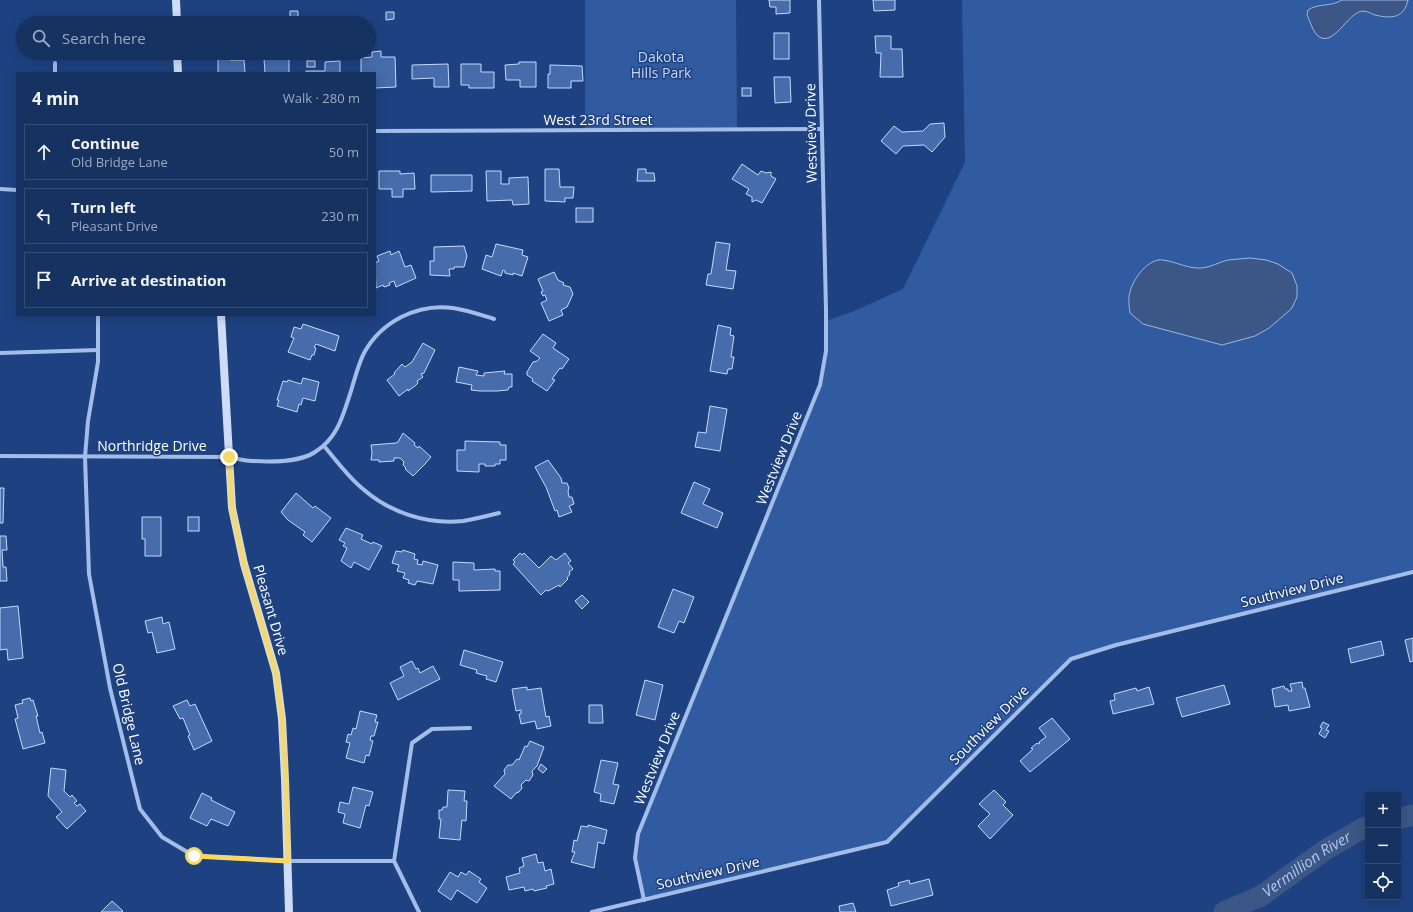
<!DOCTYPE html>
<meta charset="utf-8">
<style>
:root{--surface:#163261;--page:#1f3a67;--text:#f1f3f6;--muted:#9eaabd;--line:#354d76}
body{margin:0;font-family:"Open Sans",sans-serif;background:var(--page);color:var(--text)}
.controls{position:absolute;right:12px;bottom:12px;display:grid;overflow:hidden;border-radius:0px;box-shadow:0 2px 10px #0003}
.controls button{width:36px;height:36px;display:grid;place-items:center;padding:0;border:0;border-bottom:1px solid var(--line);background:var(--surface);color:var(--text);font:20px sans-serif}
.stop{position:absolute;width:12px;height:12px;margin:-9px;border:3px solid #f8d862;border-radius:50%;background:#fff}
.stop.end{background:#f8d862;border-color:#fff;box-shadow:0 1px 4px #0008}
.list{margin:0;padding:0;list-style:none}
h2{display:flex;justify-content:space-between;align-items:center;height:52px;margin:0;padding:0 16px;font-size:17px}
h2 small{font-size:13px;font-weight:400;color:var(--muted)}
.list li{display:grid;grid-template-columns:26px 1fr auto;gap:12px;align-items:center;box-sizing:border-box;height:56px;margin:0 8px 8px;padding:0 8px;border:1px solid var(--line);border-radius:0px}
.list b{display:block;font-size:15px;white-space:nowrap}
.list p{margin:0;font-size:13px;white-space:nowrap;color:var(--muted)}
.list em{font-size:13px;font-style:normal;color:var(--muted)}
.icon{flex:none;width:22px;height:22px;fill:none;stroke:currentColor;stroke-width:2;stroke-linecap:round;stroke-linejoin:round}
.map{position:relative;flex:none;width:1413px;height:912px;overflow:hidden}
.search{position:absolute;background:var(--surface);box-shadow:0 2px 10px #0003;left:16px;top:16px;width:360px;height:44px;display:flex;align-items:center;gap:10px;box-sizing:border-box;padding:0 14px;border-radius:22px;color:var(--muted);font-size:15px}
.panel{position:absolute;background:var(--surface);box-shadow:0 2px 10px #0003;left:16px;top:72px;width:360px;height:244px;border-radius:0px}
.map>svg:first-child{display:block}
.green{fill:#315ba0}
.water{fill:#3c5786;stroke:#96b7eb}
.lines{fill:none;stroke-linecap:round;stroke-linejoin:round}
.river{stroke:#3c5786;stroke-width:21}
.building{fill:#466cab;stroke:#c7d9f7}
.street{stroke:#a3bde9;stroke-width:4}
.secondary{stroke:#ceddf7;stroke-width:8}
.route{stroke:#f8d862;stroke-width:5}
.labels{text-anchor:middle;stroke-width:3;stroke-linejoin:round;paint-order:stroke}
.park-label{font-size:14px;fill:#c7d9f7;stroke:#1e4281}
.street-label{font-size:14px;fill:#fff;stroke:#1e4281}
.water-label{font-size:15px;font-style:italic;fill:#aec8f1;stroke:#1e4281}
</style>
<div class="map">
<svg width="1413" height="912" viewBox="0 0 1413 912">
<rect width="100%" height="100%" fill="#1e4281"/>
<g class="green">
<polygon points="585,0 736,0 737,130 585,131"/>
<polygon points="962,0 1413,0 1413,572 1116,645 1071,659 887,842 644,900 635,858 638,834 820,385 826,351 826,321 852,312 903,289 965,162"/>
</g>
<g class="water">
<path d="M1342 0H1408C1404 18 1392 19 1375 15 1372 14 1367 11 1363 11 1348 11 1332 52 1316 34 1312 29 1310 21 1307 15L1308 10C1318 3 1331 7 1342 0Z"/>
<path d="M1250 258 1266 260 1278 264 1292 273 1297 286V297L1292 308 1282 317 1269 328 1255 336 1222 345 1143 324 1130 313C1129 306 1128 299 1130 292 1133 279 1148 258 1163 260 1177 262 1188 269 1202 268 1212 267 1219 262 1228 260 1235 259 1243 259 1250 258Z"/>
</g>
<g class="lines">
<g class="river">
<polyline points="1398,819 1413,815"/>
<path id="s1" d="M1224 912 1261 896 1325 850 1363 828 1368 827"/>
</g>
</g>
<g class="building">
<polygon points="769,0 790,0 790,13 776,14 776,7 770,7"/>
<polygon points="873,0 895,0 895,10 874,11"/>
<polygon points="290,11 298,11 298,20 290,21"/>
<polygon points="386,12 394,12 394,19 386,20"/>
<rect x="774" y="33" width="15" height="26"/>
<polygon points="875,36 891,36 891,49 902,49 903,77 880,77 881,53 876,53"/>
<polygon points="381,51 381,57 395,57 396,87 375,88 375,73 361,73 361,58 372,57 372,52"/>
<polygon points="230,55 230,60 244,60 245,73 218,73 218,56"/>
<polygon points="289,58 289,73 294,73 265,73 264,59"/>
<rect x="307" y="61" width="8" height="6"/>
<polygon points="340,61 340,73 306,73 306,71 325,71 325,62"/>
<polygon points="519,62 536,62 536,87 520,87 520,80 506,80 505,65 519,64"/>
<polygon points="448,64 449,87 434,87 434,78 412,79 412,65"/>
<polygon points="461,64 481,64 481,72 494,72 494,88 469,88 469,85 461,85"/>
<polygon points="550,65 582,66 583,81 571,81 571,88 548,88 548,74 550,74"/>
<polygon points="774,77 790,77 791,102 775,103"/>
<rect x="742" y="88" width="9" height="8"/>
<polygon points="944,123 945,137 932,152 924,145 903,146 896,154 881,141 894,126 902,132 923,131 930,124"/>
<polygon points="742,164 758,175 761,171 766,173 771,172 771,176 776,179 762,203 756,200 752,202 752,197 746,194 749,189 732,179"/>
<polygon points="545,169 559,169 560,187 574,187 573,198 565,198 565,202 545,201"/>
<polygon points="638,169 646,169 646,173 654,173 655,181 637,181"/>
<polygon points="379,171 400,171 400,174 414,173 415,189 403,189 403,197 392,197 392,189 379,189"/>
<polygon points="486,171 501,171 501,184 509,184 509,178 528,177 529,204 513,205 512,200 487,201"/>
<polygon points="431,175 472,175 472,191 431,192"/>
<rect x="576" y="208" width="17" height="14"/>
<polygon points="716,242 730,244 726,270 736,271 733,289 706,285 708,274 711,274"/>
<polygon points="496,244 523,250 522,255 528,257 522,276 513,273 513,275 505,273 505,271 503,270 501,276 482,269 486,255 492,257"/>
<polygon points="464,246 467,256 464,267 454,267 454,269 449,269 450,276 430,275 430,261 434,261 434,247"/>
<polygon points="390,251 391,255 399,251 405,267 411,265 416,278 396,287 394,281 389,283 390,285 384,287 383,285 376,288 375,263 379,261 377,256"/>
<polygon points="554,272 558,280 564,283 563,285 570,287 573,294 567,307 561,310 563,315 549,321 541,303 547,300 545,295 543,296 541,292 543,291 538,279"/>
<polygon points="303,324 339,336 335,351 316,344 314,347 316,348 314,355 312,355 310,360 288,352 294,338 291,337 294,327 301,329"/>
<polygon points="718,325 731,328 730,335 734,336 731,357 734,357 732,369 728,369 727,374 710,371"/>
<polygon points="543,334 556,343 553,348 569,359 562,369 560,368 552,379 555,380 547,391 532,381 533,379 527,375 527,372 533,362 537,361 540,358 530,351"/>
<polygon points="423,343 435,350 424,373 421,374 423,377 417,381 418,383 415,386 408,391 408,389 399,396 387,380 395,374 394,373 402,364 405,367 412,362"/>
<polygon points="459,367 478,371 476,375 484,376 484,373 505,371 504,374 512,374 512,387 509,387 508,390 497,391 480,391 471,390 472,385 456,382"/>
<polygon points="303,378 319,382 315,401 303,398 301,405 299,404 297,412 277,406 279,400 277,400 283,381 287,382 288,380 301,384"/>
<polygon points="710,406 727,409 720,451 695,447 698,432 706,433"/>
<polygon points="403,433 415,443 414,445 418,448 419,446 431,457 425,464 413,476 405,469 406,468 403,465 404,462 400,458 394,458 394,461 379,462 379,460 371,460 372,453 371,445 396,443 398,442"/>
<polygon points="465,441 500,442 500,445 506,445 506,460 500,460 500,464 495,464 495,466 485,466 485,464 479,464 479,472 457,471 457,450 465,450"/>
<polygon points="548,460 561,478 562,483 567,483 569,488 568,491 569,497 572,497 574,504 569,506 572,512 559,517 557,510 555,511 546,487 535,467"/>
<polygon points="694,482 710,489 703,504 723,513 717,528 681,513"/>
<polygon points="0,488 4,488 3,523 0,523"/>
<polygon points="296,493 313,508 315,506 331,518 312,542 303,535 305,532 288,520 281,512"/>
<polygon points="142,517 161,517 161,556 145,556 145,539 142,539"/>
<rect x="188" y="517" width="11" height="14"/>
<polygon points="346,528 363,535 361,539 372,544 373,542 382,546 369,570 354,562 351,568 341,561 347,548 343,546 345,543 339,540"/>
<polygon points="0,536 6,536 7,550 2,550 3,567 6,567 7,581 0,581"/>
<polygon points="403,550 415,554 414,559 418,560 417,564 422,565 423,561 438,565 433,584 417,581 415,585 408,583 409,580 403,578 405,573 397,571 399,565 392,563 396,551 402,552"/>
<polygon points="520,553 522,555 524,553 539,568 551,556 556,560 565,553 571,561 568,563 573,569 569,572 570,574 567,578 568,579 560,587 559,585 548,591 546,590 541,595 513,564 515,562 513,560"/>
<polygon points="453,562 474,563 474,570 495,569 495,571 500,571 500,590 459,591 459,580 453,580"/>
<polygon points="673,589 694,597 684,623 679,621 674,633 658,627"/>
<polygon points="582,595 589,602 582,609 575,601"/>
<polygon points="18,606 23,658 8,660 7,649 0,650 0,608"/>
<polygon points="162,617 163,624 169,622 175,649 157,653 152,632 148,633 145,621"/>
<polygon points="1413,638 1413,661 1410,662 1405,640"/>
<polygon points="1381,641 1384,655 1351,663 1348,649"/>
<polygon points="464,650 503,662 496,682 486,679 487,676 476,673 477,670 460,665"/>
<polygon points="412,661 416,669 418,668 420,673 433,666 440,679 398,700 390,683 404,676 400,667"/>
<polygon points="645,680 663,685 655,720 636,715"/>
<polygon points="1302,682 1303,688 1305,688 1310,707 1289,711 1288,705 1275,707 1272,689 1284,686 1285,689 1288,689 1288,691 1292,691 1290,684"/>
<polygon points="1224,685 1230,704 1182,717 1176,698"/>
<polygon points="527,687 527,690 541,688 546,717 549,716 551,726 537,729 535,721 521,724 519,714 521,714 521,710 516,711 512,689"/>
<polygon points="1149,687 1154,704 1113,714 1110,701 1115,700 1114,694 1136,688 1137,691"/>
<polygon points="30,698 31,701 33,700 38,716 36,716 40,733 42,732 45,743 23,749 15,719 18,718 15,705 23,703 22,700"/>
<polygon points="187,700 190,706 195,704 212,741 194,750 188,736 190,735 183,718 180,719 173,706"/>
<polygon points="589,705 602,705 603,723 589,723"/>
<polygon points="360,711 377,715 375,722 378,722 374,736 371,736 370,740 373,741 369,756 366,755 364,763 346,758 350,743 346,742 348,734 351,735 353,728 356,729"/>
<polygon points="1052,718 1070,739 1030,772 1020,761 1033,749 1031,748 1037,743 1038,744 1040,743 1039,742 1046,737 1039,728"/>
<polygon points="1323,722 1329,725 1326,730 1329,731 1325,738 1319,734 1322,728 1320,727"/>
<polygon points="530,741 544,747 537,766 532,771 533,775 529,781 526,780 521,785 522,788 519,792 516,793 511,799 494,786 505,774 504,770 508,765 512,765 517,759 519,760 525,746 527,747"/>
<polygon points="601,760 618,763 613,784 619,785 614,804 600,801 601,794 594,792"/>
<polygon points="541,764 547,769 543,773 538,769"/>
<polygon points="51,768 66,770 64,791 70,797 72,795 77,801 74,803 77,806 80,804 86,811 67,829 56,817 62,812 48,796"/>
<polygon points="353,787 373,792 369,806 366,805 360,828 343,823 345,814 338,812 340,802 349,804"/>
<polygon points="448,790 465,791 464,801 467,801 466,821 462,820 460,840 439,838 441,819 439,819 439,810 442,810 443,807 447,807"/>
<polygon points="994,790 1006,802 1003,805 1013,815 990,839 978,826 990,814 979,804"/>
<polygon points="202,793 212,798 211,800 235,812 228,826 211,819 207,826 190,818"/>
<polygon points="588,825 607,830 604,844 598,842 594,868 571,862 575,852 572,852 574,840 577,841 581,826 588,827"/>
<polygon points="536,854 538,863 543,862 545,871 551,869 554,884 546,886 547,888 534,891 533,889 525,891 524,887 509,890 506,877 520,873 519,868 524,866 522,858"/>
<polygon points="469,871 481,879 479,882 487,888 477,903 457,890 451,900 438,891 450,872 458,877 461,872 466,875"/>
<polygon points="929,879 933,895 891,906 887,890 899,886 898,883 909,880 910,884"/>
<polygon points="112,901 123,911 122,912 101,912"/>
<polygon points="853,903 856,912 840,912 839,906"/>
</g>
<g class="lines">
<g class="street">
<polyline points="55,63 55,73"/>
<polyline points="375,131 822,129"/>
<polyline points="0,189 17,190"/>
<polyline points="98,315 98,362 88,421 85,457 89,574 110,688 140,809 162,837 194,856 288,861 394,861 419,912"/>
<polyline points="0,353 98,350"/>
<path d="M324 446C336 460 348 477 363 489 389 512 427 525 463 521 475 519 487 516 499 513"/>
<path d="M0 456 229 457C237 459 245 461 253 461 270 462 301 462 315 452 338 438 343 415 351 391 355 378 358 365 364 353 381 322 417 303 453 308 467 310 481 315 494 319"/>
<polyline points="394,861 412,743 432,729 470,728"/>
<polyline points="644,900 635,858 638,834 820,385 826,351 826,310 819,0"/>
<polyline points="592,912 887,842 1071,659 1116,645 1413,572"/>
</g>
<g class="secondary">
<polyline points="176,0 177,23"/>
<polyline points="177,53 178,73"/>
<polyline points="221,315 232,508 244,564 276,673 282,719 285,779 289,912"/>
</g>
</g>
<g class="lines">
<polyline class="route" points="194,856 288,861 286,779 282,719 276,673 244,564 232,508 229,457"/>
</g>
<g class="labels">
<g class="park-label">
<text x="661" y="62">Dakota<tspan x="661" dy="16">Hills Park</tspan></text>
</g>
<g class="street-label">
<text x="598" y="125">West 23rd Street</text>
<text transform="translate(811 133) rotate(-91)" y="5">Westview Drive</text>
<text x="152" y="451">Northridge Drive</text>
<text transform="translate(779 458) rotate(-68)" y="5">Westview Drive</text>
<text transform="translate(1292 590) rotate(-14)" y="5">Southview Drive</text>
<text transform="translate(271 610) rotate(74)" y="5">Pleasant Drive</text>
<text transform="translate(129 714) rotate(77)" y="5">Old Bridge Lane</text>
<text transform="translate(989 725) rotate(-45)" y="5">Southview Drive</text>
<text transform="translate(657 758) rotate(-68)" y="5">Westview Drive</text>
<text transform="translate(708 873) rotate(-13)" y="5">Southview Drive</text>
</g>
<g class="water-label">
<text dy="5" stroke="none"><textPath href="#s1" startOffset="96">Vermillion River</textPath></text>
</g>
</g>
</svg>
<div class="controls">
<button>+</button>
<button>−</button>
<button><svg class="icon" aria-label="locate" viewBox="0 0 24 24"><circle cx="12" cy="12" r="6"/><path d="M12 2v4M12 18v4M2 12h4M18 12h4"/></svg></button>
</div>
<div class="stop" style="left:194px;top:856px"></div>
<div class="stop end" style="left:229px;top:457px"></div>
<div class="search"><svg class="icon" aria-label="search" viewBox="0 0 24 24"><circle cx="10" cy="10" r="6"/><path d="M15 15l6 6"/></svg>Search here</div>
<section class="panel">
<h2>4 min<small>Walk · 280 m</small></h2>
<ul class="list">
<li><svg class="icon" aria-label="ahead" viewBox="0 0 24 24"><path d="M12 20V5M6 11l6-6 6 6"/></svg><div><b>Continue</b><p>Old Bridge Lane</p></div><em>50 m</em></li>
<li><svg class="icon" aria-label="left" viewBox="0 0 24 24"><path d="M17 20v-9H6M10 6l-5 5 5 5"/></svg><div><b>Turn left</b><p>Pleasant Drive</p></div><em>230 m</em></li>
<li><svg class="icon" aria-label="arrive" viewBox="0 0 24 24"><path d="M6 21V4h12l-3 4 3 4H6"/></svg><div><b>Arrive at destination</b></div></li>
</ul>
</section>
</div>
